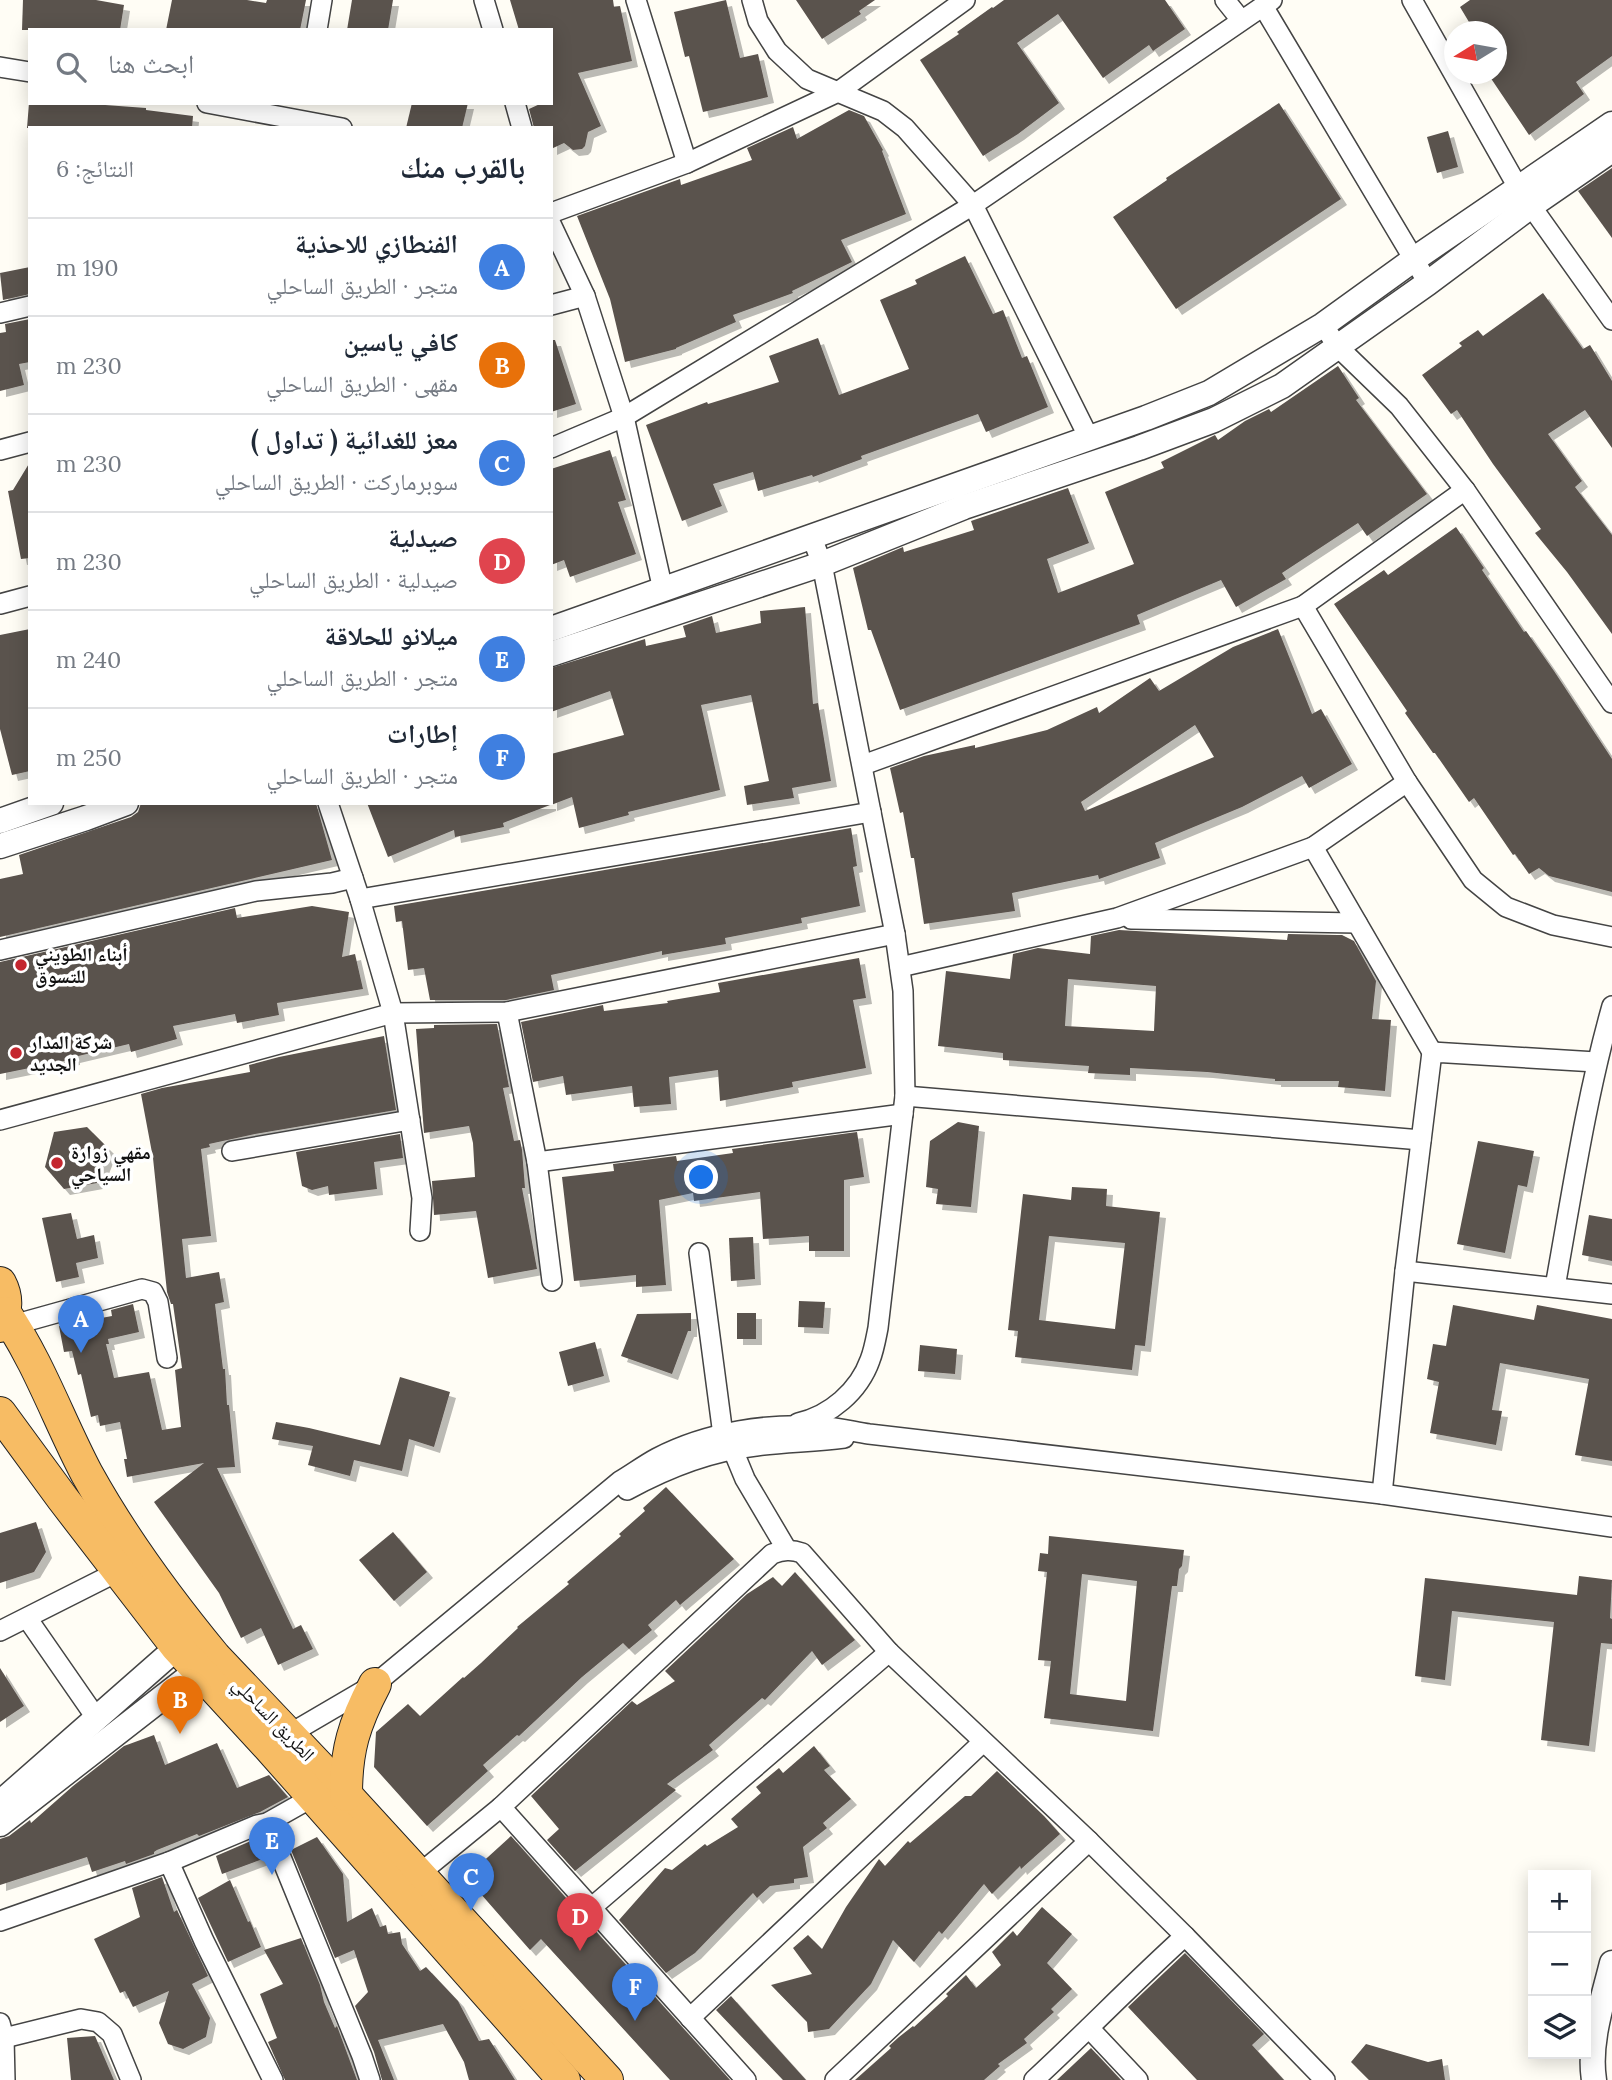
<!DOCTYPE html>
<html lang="ar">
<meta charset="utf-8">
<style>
:root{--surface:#fff;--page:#f2f2f3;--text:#1f2937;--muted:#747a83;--line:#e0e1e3;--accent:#c4262e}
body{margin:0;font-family:Lora,"Noto Naskh Arabic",serif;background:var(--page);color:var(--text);direction:rtl}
.controls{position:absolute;right:21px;bottom:21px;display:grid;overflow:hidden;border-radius:0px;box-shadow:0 4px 18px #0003}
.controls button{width:63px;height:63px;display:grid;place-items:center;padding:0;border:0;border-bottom:2px solid var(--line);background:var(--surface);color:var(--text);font:35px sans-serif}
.compass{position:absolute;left:1444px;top:21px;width:63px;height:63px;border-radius:50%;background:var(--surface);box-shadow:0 4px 18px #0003;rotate:259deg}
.you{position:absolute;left:702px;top:1178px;width:24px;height:24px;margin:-18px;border:5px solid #fff;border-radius:50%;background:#1a73e8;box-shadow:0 0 0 10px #1a73e833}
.badge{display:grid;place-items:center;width:46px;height:46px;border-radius:50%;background:var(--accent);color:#fff;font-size:23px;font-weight:700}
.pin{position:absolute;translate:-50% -58px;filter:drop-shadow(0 2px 4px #0008)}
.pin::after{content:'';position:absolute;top:37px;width:24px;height:21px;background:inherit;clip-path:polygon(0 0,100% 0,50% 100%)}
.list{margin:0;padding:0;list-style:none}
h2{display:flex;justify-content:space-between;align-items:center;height:91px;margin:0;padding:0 28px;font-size:30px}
h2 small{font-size:23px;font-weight:400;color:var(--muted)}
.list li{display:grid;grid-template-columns:46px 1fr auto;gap:21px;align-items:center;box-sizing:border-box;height:98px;padding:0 28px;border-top:2px solid var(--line)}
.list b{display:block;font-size:26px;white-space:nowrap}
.list p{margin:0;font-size:23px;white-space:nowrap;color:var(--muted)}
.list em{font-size:23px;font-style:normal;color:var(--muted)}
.icon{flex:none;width:38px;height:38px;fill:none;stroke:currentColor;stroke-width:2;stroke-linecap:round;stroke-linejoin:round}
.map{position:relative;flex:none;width:1612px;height:2080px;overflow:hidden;direction:ltr}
.search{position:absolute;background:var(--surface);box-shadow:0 4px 18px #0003;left:28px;top:28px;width:525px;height:77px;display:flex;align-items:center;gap:18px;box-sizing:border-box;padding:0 24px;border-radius:0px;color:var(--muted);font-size:26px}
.panel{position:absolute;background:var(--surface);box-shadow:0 4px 18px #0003;left:28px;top:126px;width:525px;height:679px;border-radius:0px;direction:rtl}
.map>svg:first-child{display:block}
.building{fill:#5a524d;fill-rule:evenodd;filter:url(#shadow)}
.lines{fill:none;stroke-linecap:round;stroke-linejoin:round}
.minor-casing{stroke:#444;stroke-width:22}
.tertiary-casing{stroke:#444;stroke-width:27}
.trunk-casing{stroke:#222;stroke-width:34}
.minor{stroke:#fff;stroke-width:19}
.tertiary{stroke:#fff;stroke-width:24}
.trunk{stroke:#f7bc64;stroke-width:32}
.poi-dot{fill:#c4262e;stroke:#fff;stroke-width:2.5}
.labels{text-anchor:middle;stroke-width:7;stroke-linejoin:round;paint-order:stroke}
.poi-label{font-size:19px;font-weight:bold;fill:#111;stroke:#fff;text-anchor:start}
.street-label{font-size:19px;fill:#111;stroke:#fff}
</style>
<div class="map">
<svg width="1612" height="2080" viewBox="0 0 1612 2080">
<defs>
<filter id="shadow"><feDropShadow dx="6" dy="6" stdDeviation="0" flood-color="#0004"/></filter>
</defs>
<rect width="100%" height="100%" fill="#fffdf5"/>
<g class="building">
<polygon points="23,0 96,0 124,5 120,30 22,30"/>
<polygon points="172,0 247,0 266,3 267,0 306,0 300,30 166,30"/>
<polygon points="352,0 393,0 388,30 347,30"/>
<polygon points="510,0 613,0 614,7 620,6 632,61 578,73 601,126 588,132 585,146 582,149 573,150 564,143 551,149 551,128 534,128 529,109 542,103 551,103 551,30 519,30"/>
<polygon points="726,0 740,58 758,54 768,97 703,112 689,56 685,57 674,12"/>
<polygon points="796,0 875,0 859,11 861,14 822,39"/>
<polygon points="1004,0 1165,0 1185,29 1153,51 1149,45 1103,78 1058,14 1017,43 1059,103 1018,134 983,156 920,60 959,34 957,32 992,7 993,8"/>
<polygon points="1470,0 1612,0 1612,56 1576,82 1584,94 1529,135 1488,74 1496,74 1496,32 1475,32 1460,7"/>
<polygon points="29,103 78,103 146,108 146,110 193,116 192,128 27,128"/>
<polygon points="412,103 468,103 462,128 406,128"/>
<polygon points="1279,103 1341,199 1176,309 1113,217 1167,180 1166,178"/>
<polygon points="849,110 864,116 883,150 882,151 906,214 841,240 852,262 792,291 793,293 733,315 736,322 676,348 676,349 625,362 610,299 577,216 680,179 681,185 752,160 747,148 793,127 797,139"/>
<polygon points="1448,131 1458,167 1437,173 1427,137"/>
<polygon points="1612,168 1612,238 1578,191"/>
<polygon points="965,256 993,314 1003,310 1022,358 1027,356 1048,407 986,432 978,414 861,456 862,459 813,477 812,475 758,491 753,472 713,484 722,506 682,521 646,425 707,402 708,404 779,382 769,356 818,338 839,395 909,369 880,300 917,284 915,280"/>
<polygon points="30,267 30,294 3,300 0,273"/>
<polygon points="1543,293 1583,349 1590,345 1612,381 1612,448 1585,410 1548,434 1582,481 1575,487 1612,535 1612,634 1567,572 1535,533 1541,529 1493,464 1457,410 1451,414 1422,375 1462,346 1459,343 1478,330 1483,336"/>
<polygon points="30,319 30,362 19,364 24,385 0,391 0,333 6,332 5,324"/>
<polygon points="551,340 555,340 576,404 551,412"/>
<polygon points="1338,366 1359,398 1356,400 1427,494 1367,536 1358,523 1282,573 1286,579 1236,607 1221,580 1137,615 1140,624 900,710 871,630 868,630 853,568 903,547 904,552 974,530 971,521 1068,488 1089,543 1047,559 1058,593 1134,564 1105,492 1164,468 1161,462 1215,435 1218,440 1245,421 1269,409 1271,412"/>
<polygon points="610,450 626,500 618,502 636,554 570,577 564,560 551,565 551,469"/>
<polygon points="30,462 30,558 21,559 8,491 13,490"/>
<polygon points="1456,527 1484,568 1482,570 1524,632 1526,631 1554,671 1612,759 1612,892 1549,876 1539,868 1529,874 1515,854 1513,855 1474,798 1469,802 1435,753 1433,753 1405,713 1407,711 1334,604 1384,570 1388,575"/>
<polygon points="805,607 813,704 818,703 831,781 792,788 794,798 747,805 744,786 769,781 751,695 701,705 720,790 628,812 629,815 579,828 572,797 551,805 551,754 624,735 610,691 551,712 551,668 645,639 646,646 686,637 683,626 712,616 716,633 761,623 760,611"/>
<polygon points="30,629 30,771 12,775 0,729 0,635"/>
<path d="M1278 629 1312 714 1321 709 1352 764 1309 788 1302 776 1242 807 1155 843 1160 858 1099 879 1098 875 1012 893 1015 911 924 924 914 858H911L903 812 900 813 890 768 924 756 975 745V748L1047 730 1097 707 1099 713 1150 678 1159 691 1233 647ZM1195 725 1214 757 1085 811 1081 802Z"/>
<polygon points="141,803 316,803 332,860 0,937 0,879 23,874 19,855 131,817 138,812"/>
<polygon points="367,803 550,803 550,805 503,823 504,827 455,837 454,830 388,857"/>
<polygon points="851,828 857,866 853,867 860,906 801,918 802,923 725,938 726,944 662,955 662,951 551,975 554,990 506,1000 430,1000 424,968 408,970 402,921 396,922 394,906"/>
<polygon points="312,906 349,912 342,957 355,954 363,989 277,1003 279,1015 237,1023 235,1014 173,1026 177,1039 131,1052 129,1044 74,1057 74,1059 0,1074 0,962 235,908 237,918"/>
<path d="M1119 930 1287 940 1288 934 1337 935H1342L1354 941 1376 981 1372 1019 1391 1020 1385 1091 1338 1087 1339 1081H1275V1079L1207 1072 1130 1068V1075L1088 1073 1089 1066 1003 1060V1053L938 1046 946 971 1010 979 1013 954 1038 948 1090 954 1091 936ZM1068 979 1156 986 1154 1031 1065 1026Z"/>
<polygon points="859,958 866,998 853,1000 866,1068 792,1082 793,1087 720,1101 718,1070 669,1077 671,1104 634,1107 632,1086 566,1095 563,1076 533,1082 521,1022 603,1005 604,1011 668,1003 667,1001 720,992 718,983"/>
<polygon points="497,1024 509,1087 503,1088 514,1141 520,1140 522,1150 525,1188 522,1188 537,1269 488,1278 476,1211 434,1215 432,1181 475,1177 473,1143 469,1126 424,1133 416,1029 434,1028 434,1025"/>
<polygon points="384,1036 396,1110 255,1134 209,1144 210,1147 201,1149 211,1236 182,1239 186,1278 219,1272 224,1302 215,1304 223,1369 225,1369 227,1405 229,1405 235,1467 217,1468 293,1629 301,1625 313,1649 278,1665 261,1628 241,1638 219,1593 154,1502 204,1463 127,1477 124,1459 127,1459 120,1422 100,1426 98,1415 91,1417 81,1374 78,1375 72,1351 64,1352 59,1326 112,1316 111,1310 133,1304 139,1332 108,1339 109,1344 106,1344 114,1378 149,1372 162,1430 181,1427 175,1370 182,1368 173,1304 171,1304 167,1292 153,1158 141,1094 162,1088 250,1072 249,1065 279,1057"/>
<polygon points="958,1122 979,1126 971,1207 936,1204 938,1189 926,1187 930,1141"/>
<polygon points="87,1127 110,1150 97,1183 64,1189 45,1167 54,1132"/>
<polygon points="857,1132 864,1177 844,1180 844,1251 809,1251 809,1236 763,1239 760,1192 694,1201 693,1193 659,1200 666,1285 636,1287 636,1275 574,1281 562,1177 614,1171 613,1164 676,1156 677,1161 733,1153 732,1149"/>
<polygon points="400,1134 403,1158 374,1162 377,1189 329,1195 328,1186 312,1190 302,1186 296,1152"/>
<polygon points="1478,1141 1534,1151 1527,1187 1518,1185 1505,1253 1457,1244"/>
<path d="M1072 1187 1107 1189 1106 1206 1160 1212 1145 1346 1135 1345 1132 1370 1015 1357 1018 1331 1008 1330 1023 1194 1071 1200ZM1049 1236 1125 1243 1115 1329 1039 1320Z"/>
<polygon points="71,1213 77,1239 94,1235 98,1258 76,1263 79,1277 56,1282 42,1218"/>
<polygon points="1589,1215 1612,1219 1612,1261 1582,1255"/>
<polygon points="753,1237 755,1279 731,1281 729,1238"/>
<polygon points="799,1301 825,1302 823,1328 798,1327"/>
<polygon points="1453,1305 1534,1320 1537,1305 1612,1319 1612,1461 1575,1455 1589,1379 1500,1363 1492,1410 1502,1411 1496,1445 1430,1433 1439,1382 1427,1379 1433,1344 1446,1346"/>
<polygon points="691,1313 691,1331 688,1331 672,1374 621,1356 637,1314"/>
<rect x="737" y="1313" width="19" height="26"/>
<polygon points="595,1342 604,1376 568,1386 559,1352"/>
<polygon points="920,1345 957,1349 955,1374 918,1371"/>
<polygon points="400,1377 450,1392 434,1447 409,1439 402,1471 354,1460 350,1476 308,1465 313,1446 272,1439 276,1422 309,1428 380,1445"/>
<polygon points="666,1487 734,1559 680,1605 676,1600 648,1625 652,1630 629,1649 623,1643 582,1677 519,1736 517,1735 483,1765 488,1771 427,1826 374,1767 376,1732 408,1704 420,1716 463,1677 464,1678 481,1663 518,1628 517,1627 569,1584 567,1582 621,1536 619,1534 645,1511 643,1508"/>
<polygon points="36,1522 46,1552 34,1572 0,1583 0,1533"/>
<polygon points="393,1532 427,1572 394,1601 359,1560"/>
<path d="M1049 1536 1184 1550 1182 1566 1179 1569 1177 1586H1172L1153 1731 1044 1718 1051 1661 1038 1660 1047 1572 1038 1571 1040 1553 1048 1554ZM1082 1574 1137 1581 1126 1701 1070 1694Z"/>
<polygon points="795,1572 855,1640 822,1665 812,1651 765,1700 762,1698 709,1745 713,1750 667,1784 676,1790 575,1871 547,1840 559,1829 531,1796 632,1701 637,1705 675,1681 665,1671 747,1594 773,1577 782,1586"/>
<polygon points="1579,1576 1612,1580 1610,1618 1612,1619 1612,1644 1601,1643 1589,1746 1541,1740 1554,1622 1452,1611 1445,1680 1415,1676 1425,1578 1577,1595"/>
<polygon points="0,1668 24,1706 0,1722"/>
<polygon points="154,1735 165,1765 217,1743 237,1788 269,1775 288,1797 260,1812 199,1836 197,1834 157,1850 154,1852 154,1854 126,1864 125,1861 92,1872 87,1857 0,1885 0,1839 9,1836 30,1820 31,1823 73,1786 124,1746"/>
<polygon points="814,1746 830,1766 824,1770 851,1799 823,1823 827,1828 803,1847 808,1877 794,1879 794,1883 770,1886 757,1898 753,1893 695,1953 666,1973 619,1920 665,1868 672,1870 705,1844 707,1846 738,1827 731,1819 761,1793 756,1787 779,1768 783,1773"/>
<polygon points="997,1771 1044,1816 1060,1834 1021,1869 1020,1866 992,1894 984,1884 942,1934 939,1931 914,1962 893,1940 871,1984 829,2029 808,2032 807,2022 771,1985 812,1974 793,1948 808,1935 822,1949 846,1907 879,1859 885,1866 908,1841 910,1843 965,1796 971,1796"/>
<polygon points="511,1836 582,1916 730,2080 670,2080 541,1939 530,1950 466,1877"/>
<polygon points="260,1837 268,1857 222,1874 216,1856"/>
<polygon points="317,1837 343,1874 347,1922 372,1908 380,1927 386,1925 388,1934 400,1932 402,1944 420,1971 426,1967 458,2001 479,2041 489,2039 515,2080 469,2080 464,2062 443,2024 378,2040 394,2080 382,2080 374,2052 355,2006 368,1992 354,1950 335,1958 291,1850"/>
<polygon points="162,1877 174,1912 177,1910 208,1976 192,1984 210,2018 206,2037 183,2049 168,2044 159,2023 169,1991 133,2007 125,1991 120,1993 94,1939 140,1917 132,1888"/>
<polygon points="230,1880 248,1922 250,1921 261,1947 228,1962 198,1898"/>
<polygon points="1042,1907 1072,1934 1047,1963 1072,1989 1051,2009 1054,2012 1024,2039 1027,2043 998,2064 1000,2066 984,2080 855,2080 891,2048 889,2046 899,2037 913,2026 914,2027 948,1996 946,1994 966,1975 976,1988 1001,1965 992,1952 1013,1931 1017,1936"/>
<polygon points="301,1938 320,1985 324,2002 335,2028 337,2026 357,2080 285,2080 268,2042 277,2038 260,1994 283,1984 264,1950"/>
<polygon points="1185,1953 1264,2034 1252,2045 1284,2080 1197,2080 1128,2007"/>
<polygon points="731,1996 769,2039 806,2080 783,2080 716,2010"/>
<polygon points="95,2036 114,2080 71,2080 67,2038"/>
<polygon points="1366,2044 1428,2062 1442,2059 1445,2080 1369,2080 1351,2062"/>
<polygon points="1091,2048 1121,2080 1057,2080"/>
</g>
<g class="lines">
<defs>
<g id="minor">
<polyline points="484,0 493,30"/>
<polyline points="636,0 687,163"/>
<polyline points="752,0 758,21 777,51 807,79 883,111 905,128 973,205 1089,438"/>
<polyline points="1225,0 1241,20"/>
<polyline points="1412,0 1519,189 1612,320"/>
<polyline points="1263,6 1428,283"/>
<polyline points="317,30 322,0"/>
<polyline points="0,67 30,72"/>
<polyline points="207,103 342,128"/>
<polyline points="515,103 522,128"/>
<polyline points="551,213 687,163 838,92 965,0"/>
<polyline points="551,224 585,296 624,417 663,590"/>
<polyline points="551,305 585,296"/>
<polyline points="0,313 30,306"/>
<polyline points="1323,325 1338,347 1399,406 1465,490 1612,703"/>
<polyline points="551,448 624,417 973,205 1272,0"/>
<polyline points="0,450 30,442"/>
<polyline points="0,604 30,596"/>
<polyline points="1303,606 1407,782 1473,880 1506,907 1553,925 1612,937"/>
<polyline points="863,765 1303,606 1465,490"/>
<polyline points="328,803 360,899 393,1013 422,1198 420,1231"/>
<polyline points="1313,847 1432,1052"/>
<polyline points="360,899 871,812"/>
<polyline points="1131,919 1357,923"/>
<polyline points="0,950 256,891 332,883 353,878"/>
<polyline points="900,967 1117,918 1313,847 1407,782"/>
<polyline points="507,1012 537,1162 552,1281"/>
<polyline points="905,1096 1421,1140"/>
<polyline points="0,1120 393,1013 507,1012 895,934"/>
<polyline points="232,1151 410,1120"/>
<polyline points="537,1162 903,1114"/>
<polyline points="699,1253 723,1435"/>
<polyline points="1405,1271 1612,1294"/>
<path d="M1555 1287C1572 1193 1586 1098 1612 1006"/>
<polyline points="13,1325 142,1289 153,1292 158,1302 167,1358"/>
<path d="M798 1423C830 1416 859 1391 870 1360 874 1350 876 1338 878 1328L905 1096 903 991 895 934 822 564 811 535"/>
<polyline points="733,1450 745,1479 787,1550"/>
<path d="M627 1490C667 1468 711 1451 756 1446 785 1442 815 1442 844 1438"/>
<polyline points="1382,1494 1405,1271 1432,1052 1596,1062"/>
<polyline points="27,1618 97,1719"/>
<polyline points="0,1631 119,1571"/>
<path d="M281 1739 375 1684 620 1481C632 1474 644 1465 657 1458 707 1432 770 1422 826 1427 841 1428 855 1432 869 1434L1382 1494 1612 1527"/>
<polyline points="501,1807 746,2080"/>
<polyline points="267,1823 362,2056 370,2080"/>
<polyline points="169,1862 204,1941 273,2080"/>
<path d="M419 1874 501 1807 772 1554C783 1550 791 1549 802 1553L889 1652 1089 1841 1185 1936"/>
<polyline points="591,1908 889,1652"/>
<polyline points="0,1921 169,1862 257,1825 267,1823 313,1797"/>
<polyline points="690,2018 983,1742"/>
<polyline points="0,2023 4,2038 5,2080"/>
<polyline points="1089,2028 1138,2080"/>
<polyline points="0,2039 81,2019 98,2022 112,2034 131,2080"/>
<polyline points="835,2080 1089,1841"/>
<path d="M1034 2080C1085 2033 1133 1983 1185 1936L1325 2080"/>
</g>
<g id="tertiary">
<polyline points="551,629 1146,418 1209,393 1323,325 1413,260 1612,124"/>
<polyline points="551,654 822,564 964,507 1139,448 1214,420 1282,386 1428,283 1531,206 1612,150"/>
<polyline points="0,821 51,803"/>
<polyline points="0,846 86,818 126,803"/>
<polyline points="0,1803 189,1637"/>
<polyline points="0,1824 212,1659"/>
<path d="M1594 2080C1588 2042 1603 2000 1612 1963"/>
</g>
<g id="trunk">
<path d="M0 1283C8 1298 6 1310 0 1326"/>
<path d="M5 1313C39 1363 59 1421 87 1474 123 1539 168 1600 215 1657L346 1795 607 2080"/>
<polyline points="0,1413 63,1499 177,1647 269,1747 564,2080"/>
<path d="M346 1795C346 1750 354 1724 375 1684"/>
</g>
</defs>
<use href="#minor" class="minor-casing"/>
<use href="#tertiary" class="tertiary-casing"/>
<use href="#trunk" class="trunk-casing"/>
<use href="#minor" class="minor"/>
<use href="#tertiary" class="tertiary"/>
<use href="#trunk" class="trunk"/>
</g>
<g class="poi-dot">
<circle cx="21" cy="965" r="7"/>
<circle cx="16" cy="1053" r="7"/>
<circle cx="57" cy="1163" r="7"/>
</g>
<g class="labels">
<g class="poi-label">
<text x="35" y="961">أبناء الطويني<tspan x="35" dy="22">للتسوق</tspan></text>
<text x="30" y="1049">شركة المدار<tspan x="30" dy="22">الجديد</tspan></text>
<text x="71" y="1159">مقهي زوارة<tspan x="71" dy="22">السياحي</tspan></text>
</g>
<g class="street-label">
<text transform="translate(274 1719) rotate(46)" y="7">الطريق الساحلي</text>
</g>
</g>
</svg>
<div class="controls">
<button>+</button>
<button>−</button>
<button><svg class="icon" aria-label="layers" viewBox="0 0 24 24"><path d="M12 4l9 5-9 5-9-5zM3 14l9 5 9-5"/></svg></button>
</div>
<svg class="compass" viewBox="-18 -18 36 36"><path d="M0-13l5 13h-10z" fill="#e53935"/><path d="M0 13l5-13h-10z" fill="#747a83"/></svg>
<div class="you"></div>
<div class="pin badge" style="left:81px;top:1353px;background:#3f7fe0">A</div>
<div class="pin badge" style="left:180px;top:1734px;background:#e8710a">B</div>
<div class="pin badge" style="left:471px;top:1911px;background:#3f7fe0">C</div>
<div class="pin badge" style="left:580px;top:1951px;background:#e0444e">D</div>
<div class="pin badge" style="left:272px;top:1875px;background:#3f7fe0">E</div>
<div class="pin badge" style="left:635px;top:2021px;background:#3f7fe0">F</div>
<div class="search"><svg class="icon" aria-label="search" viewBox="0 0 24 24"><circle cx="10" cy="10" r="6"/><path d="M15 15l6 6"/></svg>ابحث هنا</div>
<section class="panel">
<h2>بالقرب منك<small>النتائج: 6</small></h2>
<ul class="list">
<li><span class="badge" style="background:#3f7fe0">A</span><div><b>الفنطازي للاحذية</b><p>متجر · الطريق الساحلي</p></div><em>190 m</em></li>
<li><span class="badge" style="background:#e8710a">B</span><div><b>كافي ياسين</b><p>مقهى · الطريق الساحلي</p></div><em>230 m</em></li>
<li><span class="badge" style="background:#3f7fe0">C</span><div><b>معز للغدائية ( تداول )</b><p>سوبرماركت · الطريق الساحلي</p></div><em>230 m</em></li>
<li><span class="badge" style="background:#e0444e">D</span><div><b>صيدلية</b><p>صيدلية · الطريق الساحلي</p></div><em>230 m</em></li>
<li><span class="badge" style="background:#3f7fe0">E</span><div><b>ميلانو للحلاقة</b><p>متجر · الطريق الساحلي</p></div><em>240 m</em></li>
<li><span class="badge" style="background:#3f7fe0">F</span><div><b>إطارات</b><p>متجر · الطريق الساحلي</p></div><em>250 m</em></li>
</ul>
</section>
</div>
